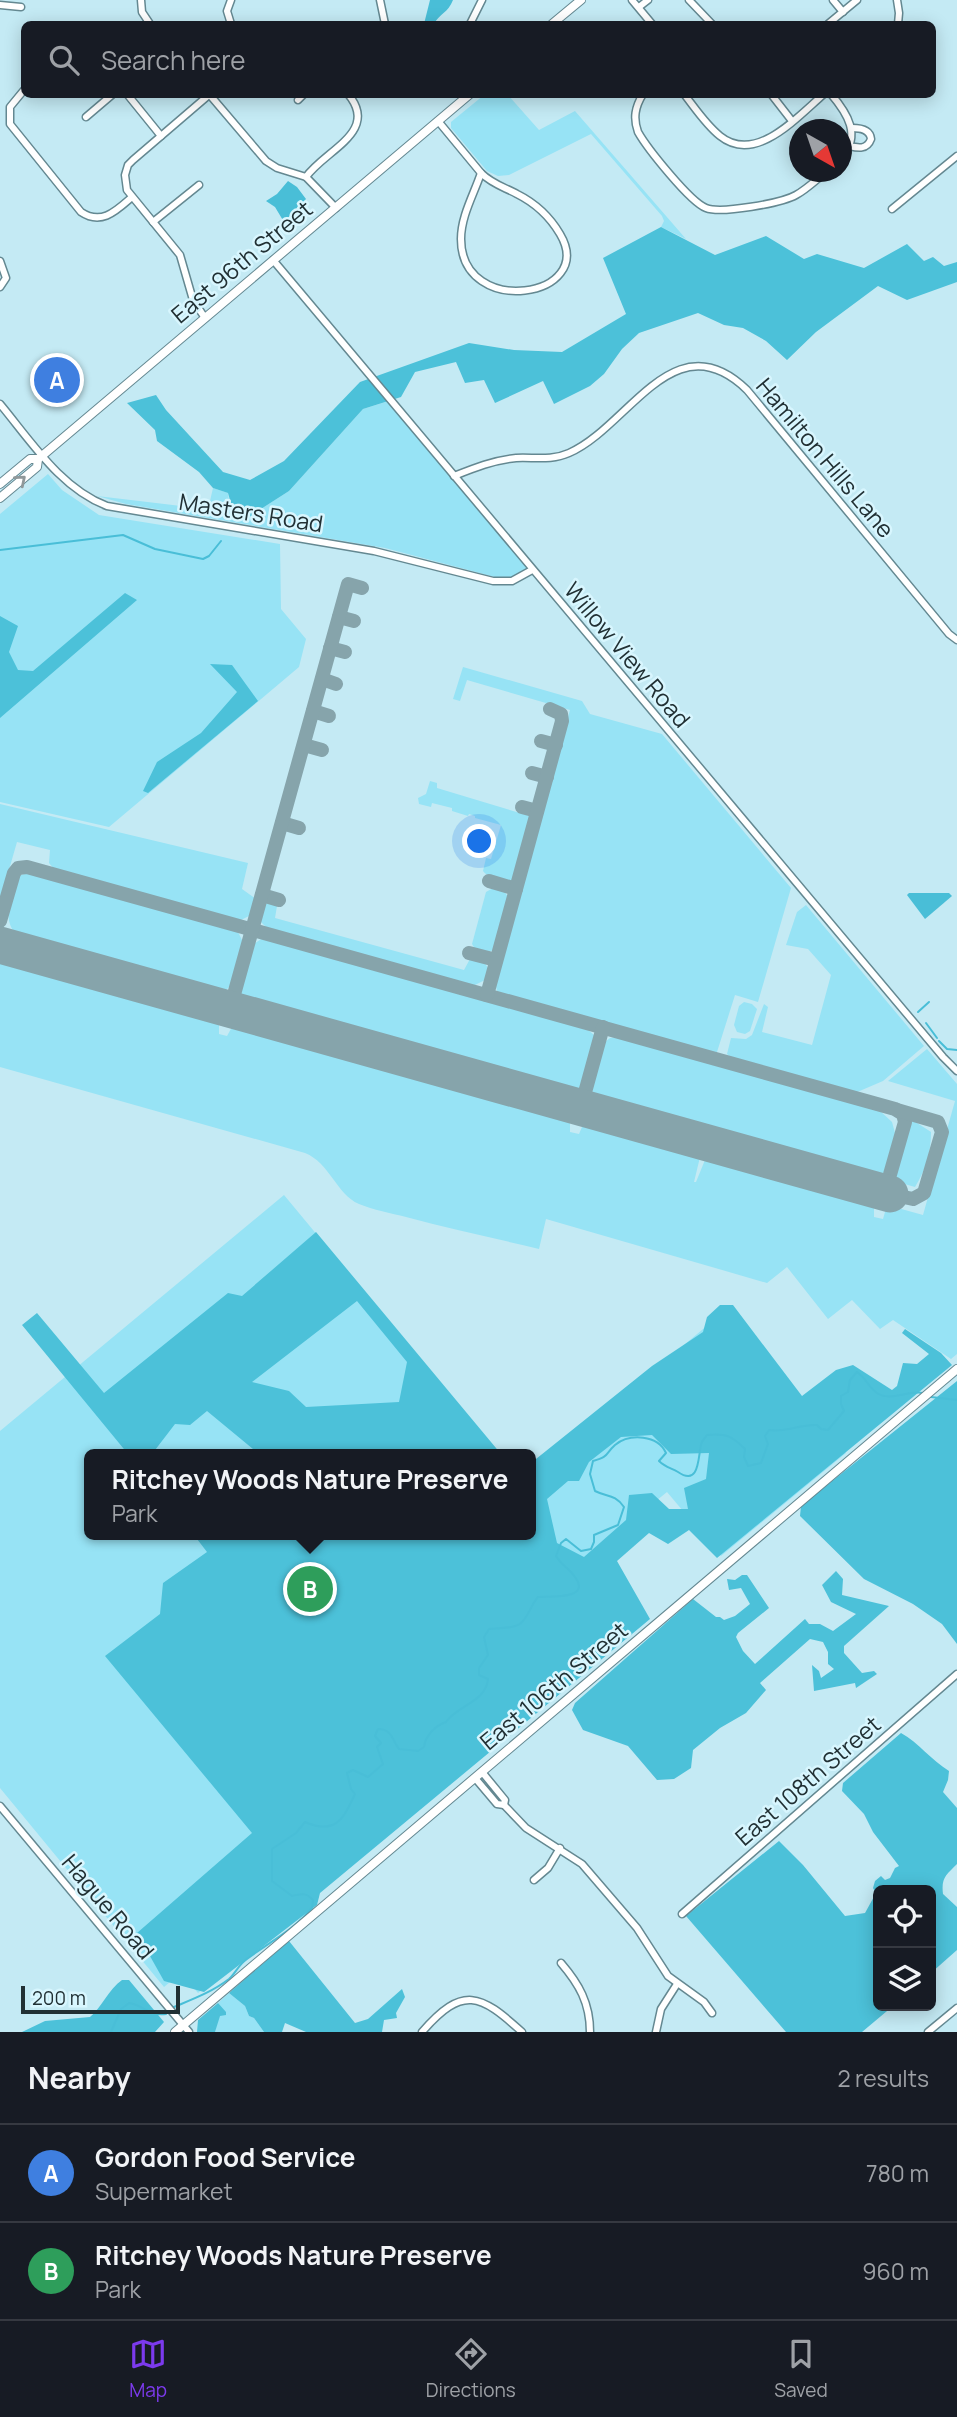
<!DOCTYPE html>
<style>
:root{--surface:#171b24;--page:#242831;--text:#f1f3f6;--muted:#9ea1a6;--line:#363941;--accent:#7c3aed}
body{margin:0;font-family:Manrope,sans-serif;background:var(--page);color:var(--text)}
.controls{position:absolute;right:21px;bottom:21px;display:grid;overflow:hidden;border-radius:10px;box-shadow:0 4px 18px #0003}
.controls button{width:63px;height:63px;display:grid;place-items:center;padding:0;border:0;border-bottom:2px solid var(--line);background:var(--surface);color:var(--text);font:35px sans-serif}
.compass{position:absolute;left:789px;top:119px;width:63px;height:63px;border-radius:50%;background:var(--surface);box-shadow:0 4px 18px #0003;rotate:140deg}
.scale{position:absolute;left:21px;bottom:18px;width:159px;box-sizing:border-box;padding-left:7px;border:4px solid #213034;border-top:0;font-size:19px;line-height:24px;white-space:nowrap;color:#213034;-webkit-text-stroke:5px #d8f6fe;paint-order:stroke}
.you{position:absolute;left:480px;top:842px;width:24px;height:24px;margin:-18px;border:5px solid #fff;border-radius:50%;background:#1a73e8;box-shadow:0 0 0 10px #1a73e833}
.badge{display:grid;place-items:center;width:46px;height:46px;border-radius:50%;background:var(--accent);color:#fff;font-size:23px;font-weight:700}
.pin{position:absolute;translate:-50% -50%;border:4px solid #fff;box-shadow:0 2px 7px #0006}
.popup{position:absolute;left:84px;top:1449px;width:452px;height:91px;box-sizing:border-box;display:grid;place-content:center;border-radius:10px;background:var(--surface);filter:drop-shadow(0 2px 5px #0005);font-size:23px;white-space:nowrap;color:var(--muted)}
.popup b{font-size:26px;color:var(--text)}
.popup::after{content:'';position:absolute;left:50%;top:100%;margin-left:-14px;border:14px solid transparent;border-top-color:var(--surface)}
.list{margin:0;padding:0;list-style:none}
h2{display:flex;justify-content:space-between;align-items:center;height:91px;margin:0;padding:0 28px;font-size:30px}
h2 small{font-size:23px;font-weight:400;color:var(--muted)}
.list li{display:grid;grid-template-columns:46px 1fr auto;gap:21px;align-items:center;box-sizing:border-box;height:98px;padding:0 28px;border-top:2px solid var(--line)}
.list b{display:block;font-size:26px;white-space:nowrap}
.list p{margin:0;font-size:23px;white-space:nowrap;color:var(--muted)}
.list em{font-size:23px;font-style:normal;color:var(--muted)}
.icon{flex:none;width:38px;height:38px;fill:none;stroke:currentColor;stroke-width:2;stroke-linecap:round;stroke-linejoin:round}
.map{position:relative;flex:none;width:957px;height:2032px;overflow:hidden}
.search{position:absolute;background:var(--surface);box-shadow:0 4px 18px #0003;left:21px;right:21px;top:21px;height:77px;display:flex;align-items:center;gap:18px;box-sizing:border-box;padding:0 24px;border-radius:10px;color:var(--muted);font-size:26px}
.sheet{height:287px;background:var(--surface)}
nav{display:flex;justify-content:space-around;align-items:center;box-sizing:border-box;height:98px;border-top:2px solid var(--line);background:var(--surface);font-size:19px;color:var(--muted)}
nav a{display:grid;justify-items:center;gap:4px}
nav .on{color:var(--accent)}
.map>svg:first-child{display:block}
.green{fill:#97e3f5}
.forest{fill:#4cc1d9;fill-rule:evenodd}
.water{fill:#49bed7}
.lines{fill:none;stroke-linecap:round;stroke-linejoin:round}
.stream{stroke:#49bed7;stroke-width:2}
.taxiway{stroke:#86a4ab;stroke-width:14}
.runway{stroke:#86a4ab;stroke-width:37}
.minor-casing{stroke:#648891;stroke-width:9}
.major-casing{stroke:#648891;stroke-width:10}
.minor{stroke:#fff;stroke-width:6}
.major{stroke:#fff;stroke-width:8}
.oneway{stroke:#90989a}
.labels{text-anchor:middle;stroke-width:5;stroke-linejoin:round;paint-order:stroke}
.street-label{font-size:23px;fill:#213034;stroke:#d8f6fe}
</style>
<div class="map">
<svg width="957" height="2032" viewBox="0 0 957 2032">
<rect width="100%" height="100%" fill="#c4eaf4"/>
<g class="green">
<polygon points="484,95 508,95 539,130 575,111 686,239 661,227 664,221 662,216 591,134 509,175 498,176 487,171 451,128 451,122"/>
<path d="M389 401 527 568C518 579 508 579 495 577L385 548 126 504 97 496 198 508 210 501 213 488 228 493 229 502 250 516 289 491 363 409Z"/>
<polygon points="48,474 62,490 99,515 280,544 281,609 306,639 299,667 109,827 0,802 0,514"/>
<polygon points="463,667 582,701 590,714 662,734 791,888 758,1002 735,995 717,1052 712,1053 501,994 497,991 495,982 570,710 467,680 460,701 453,699"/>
<path d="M430 781 437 783V788L530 816 512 880C504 883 488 878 483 871L486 858 491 859 501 825 475 818V816L469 814 468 816 452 811V808L432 803 431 807 419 804 418 798 426 794Z"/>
<polygon points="0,804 248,863 242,889 256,899 251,915 239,921 55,870 49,863 50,850 17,842 0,901"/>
<path d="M29 873 237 930 243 942C239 958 238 988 220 993L20 937C0 923 11 899 17 879L21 875Z"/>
<polygon points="493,888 504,891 508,897 494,949 488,953 475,949 472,944 486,892"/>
<path d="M268 902 277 906 275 918 464 970 470 959 484 962 488 968 485 980 473 986 268 929 261 922C261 916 262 906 268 902Z"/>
<polygon points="806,905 924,1046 883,1081 855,1093 731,1058 727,1054 731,1038 746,1039 752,1035 764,1004 768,1007 762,1032 812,1045 831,975 808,949 786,945 797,912"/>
<polygon points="263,938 587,1029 594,1035 595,1041 582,1085 578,1089 570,1091 245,1000 240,994 252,945"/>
<path d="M11 961 214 1017 219 1024V1034L227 1036 232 1027 240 1025 564 1115 570 1121V1132L579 1134 582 1127 592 1123 701 1153 694 1182H696L707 1155 869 1200 874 1207V1217L883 1219 887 1205 923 1215 955 1101 888 1081 927 1049 957 1084V1354L951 1359 893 1320 880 1329 852 1300 828 1319 787 1267 767 1283 546 1219 539 1249C494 1238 450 1229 406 1217 391 1213 373 1210 359 1204 336 1194 330 1163 305 1153L0 1067V964Z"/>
<polygon points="744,1002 752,1004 757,1009 750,1031 745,1034 737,1032 734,1025 739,1006"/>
<polygon points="618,1037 878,1109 892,1122 895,1133 887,1169 881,1175 874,1176 599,1099 593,1094 592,1086 605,1042 610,1038"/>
<path d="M911 1119 931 1132C931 1153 926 1169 915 1187L894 1181Z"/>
<polygon points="284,1195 499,1454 90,1454 90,1535 530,1535 531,1473 727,1309 846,1453 721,1556 667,1492 591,1554 646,1622 198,1993 181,1973 164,1987 0,1788 0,1431"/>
<polygon points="229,1993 245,2006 249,2016 254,2018 264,2032 215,2032 220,2008 218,2003"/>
</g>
<g class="forest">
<polygon points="661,227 715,255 766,236 804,259 817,254 864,268 907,244 924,261 933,257 944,266 957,262 957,282 907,300 878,286 816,332 787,360 766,341 743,328 724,325 698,313 639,333 622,349 604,374 590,386 554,404 543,381 495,403 484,380 465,383 456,362 415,372 401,397 363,409 289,491 250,516 233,511 228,493 213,488 199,472 157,441 155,430 127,403 156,395 166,410 223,472 250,480 284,461 360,382 469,343 514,350 562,352 626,314 603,258"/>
<polygon points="125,593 137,600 0,718 0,616 18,626 9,652 18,670 33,671"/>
<polygon points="210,664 232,665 258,701 148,793 143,791 157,762 201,733 237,692"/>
<path d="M316 1232 501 1454H259L207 1411 190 1425 175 1424 152 1454H128L22 1325 37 1313 104 1393 228 1293 242 1296ZM357 1301 407 1362 399 1402 306 1407 289 1391 252 1382Z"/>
<path d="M720 1305H733L802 1396 836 1370 853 1365 892 1390 897 1386 903 1363 917 1364 929 1354 902 1333 905 1329 941 1353 952 1365 717 1558 689 1530 668 1544 649 1533 617 1561 650 1619 320 1893 317 1905 204 1992 164 1981 137 1933 252 1833 105 1656 160 1614 163 1583 207 1552 194 1535 229 1537V1535H530L531 1463 652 1366 703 1332 707 1317ZM652 1435 671 1454 709 1453 706 1479 684 1488 688 1509H669L652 1493 629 1495 626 1520 584 1557 557 1543 547 1499 568 1481H579L589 1462 621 1437Z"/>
<polygon points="957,1381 957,1644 942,1624 913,1604 864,1579 800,1516 801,1506"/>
<polygon points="836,1571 843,1579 842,1595 889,1606 844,1646 844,1653 862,1673 874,1671 877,1674 856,1688 855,1683 814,1691 812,1665 819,1671 821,1678 834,1669 828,1664 828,1652 823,1642 810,1639 760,1683 766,1690 746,1713 720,1728 693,1750 691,1768 674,1779 657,1780 628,1746 583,1730 572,1710 575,1703 693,1599 716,1617 720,1617 724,1620 735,1616 750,1604 741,1588 729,1590 727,1579 735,1580 742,1575 747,1575 769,1608 738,1633 736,1637 743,1651 755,1664 805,1619 809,1624 820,1624 833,1631 856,1614 831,1602 822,1585"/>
<path d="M901 1733C919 1743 931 1760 949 1771L948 1780 943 1792 957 1808V1864C946 1875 941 1878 943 1894L957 1907V1950L931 1973V1890H878V2006H893L862 2032H786L686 1916 779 1841 803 1865 845 1916 865 1913 876 1893 873 1888 875 1881 881 1876 885 1880 890 1878 895 1868 899 1866 873 1832 864 1814 842 1791 843 1783Z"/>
<polygon points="289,1941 355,2023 368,2019 402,1989 405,1997 396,2013 397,2018 384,2020 382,2032 306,2032 285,2023 282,2032 264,2032 254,2018 249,2016 245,2006 229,1993"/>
<path d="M122 1980H129L164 2022 155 2032H22L45 2021 90 2017C101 2008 109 1989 122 1980Z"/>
<polygon points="218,2003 226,2012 226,2015 220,2016 215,2032 197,2032 198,2020"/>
</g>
<g class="water">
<path d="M430 0H453C448 13 440 13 434 24H424Z"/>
<polygon points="288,181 297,187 306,199 284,222 275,207 266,201 277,194"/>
<polygon points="909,893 949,893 952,896 925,919 907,895"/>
</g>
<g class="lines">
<g class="stream">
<polyline points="0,550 123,535 155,549 203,559 209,556 221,541"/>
<polyline points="918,1012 929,1002"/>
<polyline points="926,1023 937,1038"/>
<polyline points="939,1041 947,1049 957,1050"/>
<polyline points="931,1397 957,1400"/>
<path d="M174 2007C193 1999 212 1992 229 1979 236 1973 238 1965 247 1959 268 1943 295 1929 312 1908L313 1900C306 1892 302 1894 292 1896L272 1881V1849L296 1833 305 1822C335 1835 343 1820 355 1794L351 1789 347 1773 353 1770 368 1777 383 1764 377 1747 381 1743 375 1736 378 1729C392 1729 392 1740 399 1749L418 1751 424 1747C425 1736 436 1725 446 1722 458 1705 486 1702 488 1679L479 1675V1668L488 1655 484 1637 489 1629C497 1628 517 1629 522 1622 529 1615 531 1605 538 1597 549 1596 592 1600 575 1577 569 1568 561 1565 556 1556L561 1543 566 1539 581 1551 591 1549 594 1542V1535L618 1525 624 1507C615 1494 607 1497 595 1491L590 1474 593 1461C610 1456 604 1455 615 1445 630 1433 658 1435 666 1453L659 1461C665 1467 671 1468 678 1472 700 1487 698 1456 701 1445 701 1442 705 1438 707 1435 726 1433 732 1436 745 1449L744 1457 748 1466 761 1463 768 1444 765 1436 769 1430C786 1433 800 1424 817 1425L821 1429 828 1430 844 1411 841 1404V1396L848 1392 850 1380 857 1372C867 1379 868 1387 877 1393 890 1402 908 1390 923 1393"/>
<path d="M111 2032 121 2009 129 2003C144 2005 147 2016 166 2014"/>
</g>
<g class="taxiway">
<polyline points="339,617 354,621"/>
<polyline points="330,648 345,652"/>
<polyline points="322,679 336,684"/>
<polyline points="313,711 329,716"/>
<polyline points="541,741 556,745"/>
<polyline points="304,745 322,750"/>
<polyline points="532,773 547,777"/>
<polyline points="522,807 537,811"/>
<polyline points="282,823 299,828"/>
<polyline points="489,881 516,889"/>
<polyline points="262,895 279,900"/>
<polyline points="0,921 14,873 18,868 27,867 895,1109 903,1114 905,1122 885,1192"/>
<polyline points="469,953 496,960"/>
<polyline points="487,995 562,721 561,714 550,709"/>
<polyline points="230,1009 348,584 362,588"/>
<polyline points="581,1107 603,1027"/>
<polyline points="890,1194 913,1199 924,1193 942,1132 938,1122 897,1110"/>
</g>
<polyline class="runway" points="0,945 890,1194"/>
<defs>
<g id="minor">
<polyline points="141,0 142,12 150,24"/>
<polyline points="231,0 227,11 231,24"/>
<polyline points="380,0 385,24"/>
<polyline points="632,0 652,24"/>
<polyline points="689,0 712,24"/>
<polyline points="833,0 843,12"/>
<polyline points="897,0 899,13 898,24"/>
<polyline points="0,5 21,7"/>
<polyline points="639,7 648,0"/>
<polyline points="470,24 482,0"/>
<polyline points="828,24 857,0"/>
<path d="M24 90 10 107V124L81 212C102 226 117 210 132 197"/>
<polyline points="127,94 161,136"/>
<polyline points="209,94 266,161 277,168 306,177 336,208"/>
<path d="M643 94C635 107 633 118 638 132 647 148 690 202 706 208 721 214 782 203 796 195 807 189 817 179 826 172"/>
<path d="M684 94C695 108 706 125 720 136 756 165 798 116 824 94"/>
<polyline points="771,94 792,121"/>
<path d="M831 94C848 114 861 135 842 158"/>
<polyline points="298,100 304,94"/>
<polyline points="86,117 113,94"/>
<polyline points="438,121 481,173"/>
<path d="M849 146C858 148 867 150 871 139 870 129 860 128 852 128"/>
<path d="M481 173C492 184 504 187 517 194 535 203 550 217 560 234 598 298 461 319 461 239 461 216 474 194 481 173Z"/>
<path d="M306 177C325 150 380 132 348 94"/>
<polyline points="892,209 957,156"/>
<polyline points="153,222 199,185"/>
<polyline points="273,260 943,1057 957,1071"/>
<polyline points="0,261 6,278 0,287"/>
<polyline points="205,318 193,300 180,255 127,190 125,175 128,165 133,160 210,94"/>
<path d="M0 404C30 440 61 489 107 506L374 551 493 581H512L532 570"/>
<path d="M454 476C474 468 494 460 516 458 534 457 551 461 569 453 629 427 674 319 747 390L949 634 957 640"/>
<polyline points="475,1778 497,1804 504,1805 505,1800 482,1772"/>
<polyline points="504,1805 526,1828 582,1864 637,1928 668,1976 704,2002 712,2013"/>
<polyline points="0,1806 189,2032"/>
<polyline points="534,1880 548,1868 560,1848"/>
<polyline points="682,1914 957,1674"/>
<path d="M561 1963C579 1984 590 2003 590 2032"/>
<path d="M422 2032C463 1985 480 1994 522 2032"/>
<polyline points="656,2032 661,2009 677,1984"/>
<polyline points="928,2032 957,2008"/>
</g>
<g id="major">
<polyline points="552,24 581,0"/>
<polyline points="0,484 30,459 38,459 43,455 470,94"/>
<polyline points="0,498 37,467 38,459"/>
<polyline points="175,2032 957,1369"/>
</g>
</defs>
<use href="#minor" class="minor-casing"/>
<use href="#major" class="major-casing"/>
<use href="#minor" class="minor"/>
<use href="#major" class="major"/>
</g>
<defs><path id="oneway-chevron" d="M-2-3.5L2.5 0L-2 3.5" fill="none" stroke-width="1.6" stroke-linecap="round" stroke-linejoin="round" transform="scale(1.75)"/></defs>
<use class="oneway" href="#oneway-chevron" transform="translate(21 480) rotate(-40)"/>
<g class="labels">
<g class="street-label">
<text transform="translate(242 262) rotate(-40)" y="8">East 96th Street</text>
<text transform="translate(825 458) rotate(50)" y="8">Hamilton Hills Lane</text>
<text transform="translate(251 513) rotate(9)" y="8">Masters Road</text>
<text transform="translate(627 655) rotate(50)" y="8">Willow View Road</text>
<text transform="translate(554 1686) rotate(-40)" y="8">East 106th Street</text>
<text transform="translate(808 1781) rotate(-41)" y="8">East 108th Street</text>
<text transform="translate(108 1907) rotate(50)" y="8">Hague Road</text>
</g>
</g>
</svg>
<div class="controls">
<button><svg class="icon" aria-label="locate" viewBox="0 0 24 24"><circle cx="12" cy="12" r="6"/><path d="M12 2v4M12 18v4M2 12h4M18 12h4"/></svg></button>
<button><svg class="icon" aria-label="layers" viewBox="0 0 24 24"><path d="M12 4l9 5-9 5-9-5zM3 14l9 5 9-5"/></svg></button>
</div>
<svg class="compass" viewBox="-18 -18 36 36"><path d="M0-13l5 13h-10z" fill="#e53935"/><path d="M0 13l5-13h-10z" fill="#9ea1a6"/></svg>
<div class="scale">200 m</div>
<div class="you"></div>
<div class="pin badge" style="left:57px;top:380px;background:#3f7fe0">A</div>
<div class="pin badge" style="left:310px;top:1589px;background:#2e9e5b">B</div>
<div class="popup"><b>Ritchey Woods Nature Preserve</b>Park</div>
<div class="search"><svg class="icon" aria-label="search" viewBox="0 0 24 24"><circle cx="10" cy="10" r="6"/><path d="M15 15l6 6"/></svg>Search here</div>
</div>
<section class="sheet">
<h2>Nearby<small>2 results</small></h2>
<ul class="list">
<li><span class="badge" style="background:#3f7fe0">A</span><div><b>Gordon Food Service</b><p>Supermarket</p></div><em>780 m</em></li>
<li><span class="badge" style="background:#2e9e5b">B</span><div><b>Ritchey Woods Nature Preserve</b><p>Park</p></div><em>960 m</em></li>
</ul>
</section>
<nav>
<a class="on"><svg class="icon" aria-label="map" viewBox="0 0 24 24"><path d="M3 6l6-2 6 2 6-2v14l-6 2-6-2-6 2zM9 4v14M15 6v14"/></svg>Map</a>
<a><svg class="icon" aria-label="directions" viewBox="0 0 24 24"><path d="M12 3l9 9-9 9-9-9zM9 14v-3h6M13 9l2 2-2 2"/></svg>Directions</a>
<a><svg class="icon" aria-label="saved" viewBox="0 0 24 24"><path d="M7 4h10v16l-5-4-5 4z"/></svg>Saved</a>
</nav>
